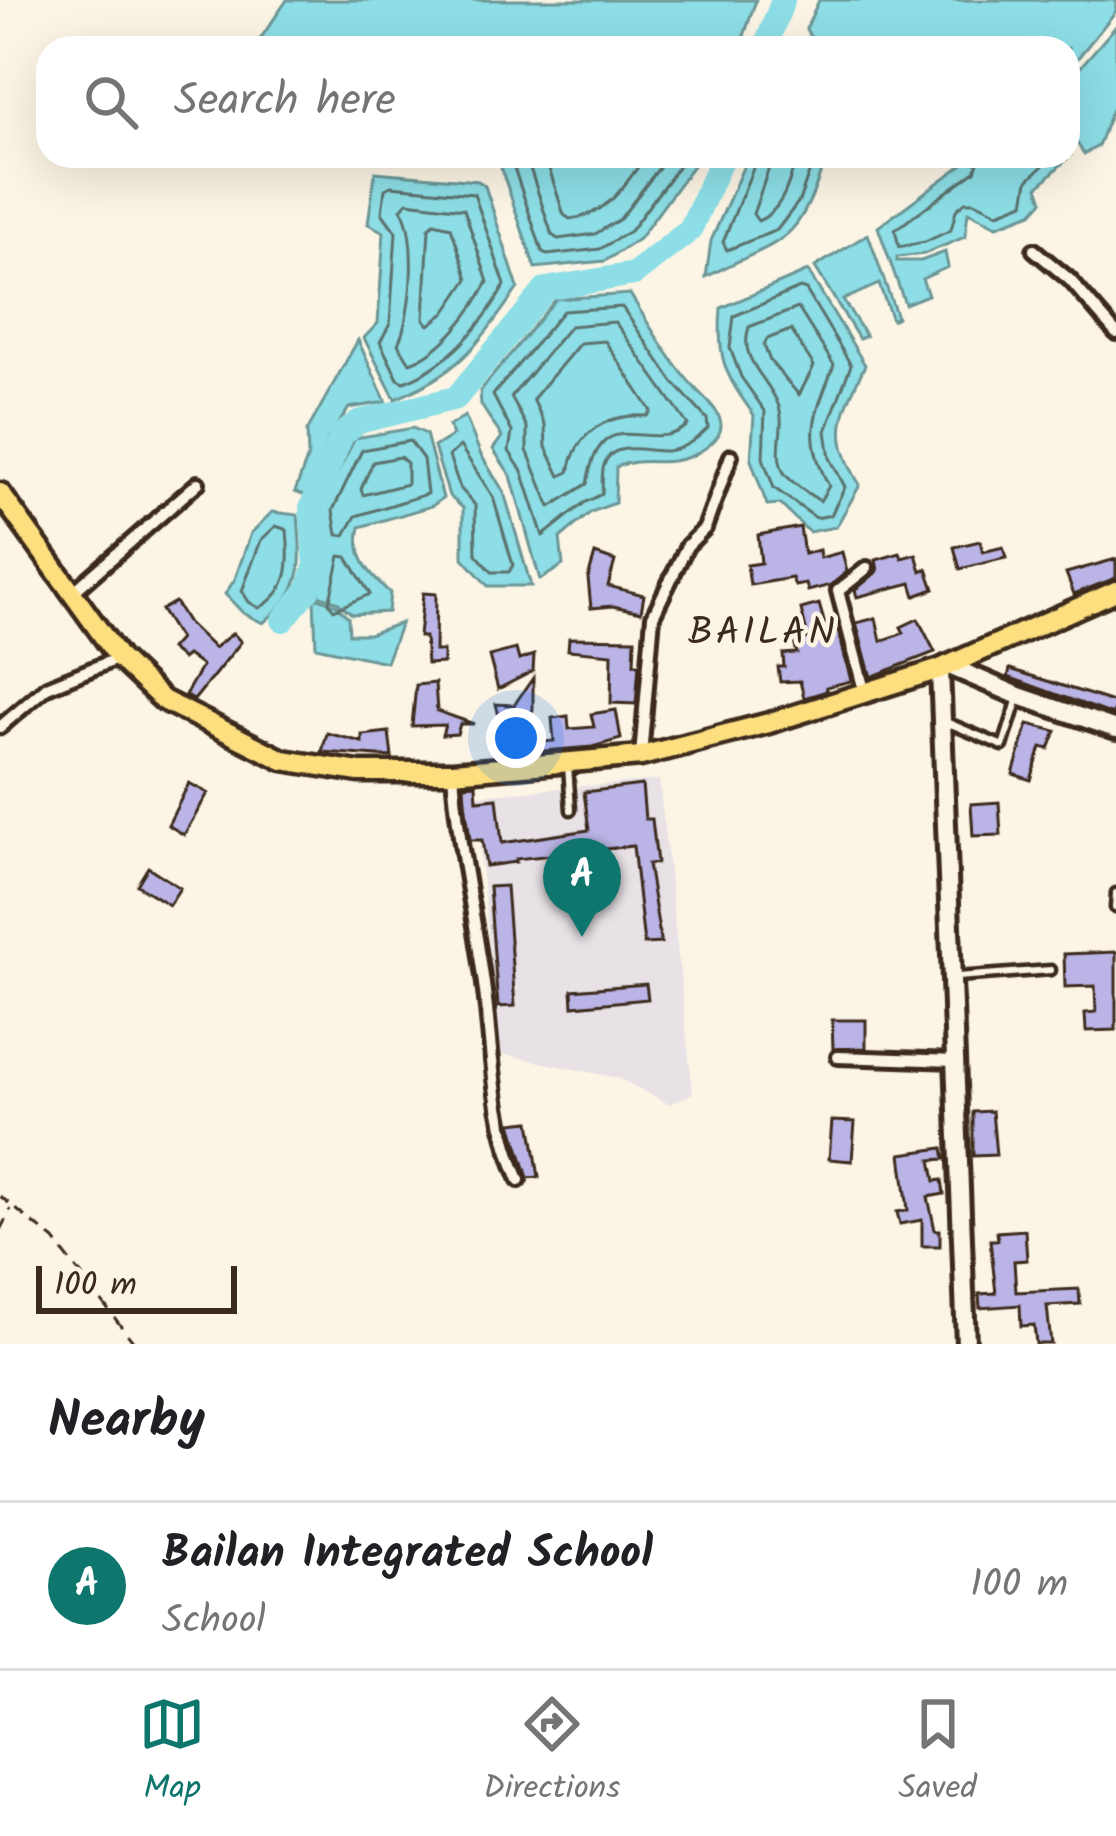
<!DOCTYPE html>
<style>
:root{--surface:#fff;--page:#f6f6f6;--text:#202124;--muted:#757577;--line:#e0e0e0;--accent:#0f766e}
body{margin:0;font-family:Kalam,sans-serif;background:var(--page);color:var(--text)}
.scale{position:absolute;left:36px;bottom:30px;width:201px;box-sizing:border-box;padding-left:12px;border:6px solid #3b2a1e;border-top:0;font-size:33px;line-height:42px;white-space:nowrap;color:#3b2a1e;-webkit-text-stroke:9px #fcf5e5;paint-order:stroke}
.you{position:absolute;left:516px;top:738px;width:42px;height:42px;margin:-30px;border:9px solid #fff;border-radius:50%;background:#1a73e8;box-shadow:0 0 0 18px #1a73e833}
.badge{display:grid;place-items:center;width:78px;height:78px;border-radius:50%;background:var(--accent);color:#fff;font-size:39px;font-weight:700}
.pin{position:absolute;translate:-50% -99px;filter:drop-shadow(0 3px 6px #0008)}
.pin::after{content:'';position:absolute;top:63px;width:42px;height:36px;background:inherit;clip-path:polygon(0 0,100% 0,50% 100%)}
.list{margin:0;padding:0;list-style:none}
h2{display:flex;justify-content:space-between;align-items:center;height:156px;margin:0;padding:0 48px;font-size:51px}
h2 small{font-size:39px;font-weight:400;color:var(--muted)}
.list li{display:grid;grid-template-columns:78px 1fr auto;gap:36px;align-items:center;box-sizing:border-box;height:168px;padding:0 48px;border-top:3px solid var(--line)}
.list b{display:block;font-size:45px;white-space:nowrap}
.list p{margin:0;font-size:39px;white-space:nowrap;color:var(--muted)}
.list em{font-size:39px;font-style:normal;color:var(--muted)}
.icon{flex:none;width:66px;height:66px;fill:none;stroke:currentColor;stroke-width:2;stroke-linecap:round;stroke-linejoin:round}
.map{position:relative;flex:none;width:1116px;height:1344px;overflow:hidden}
.search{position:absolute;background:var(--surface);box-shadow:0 12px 48px #0002;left:36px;right:36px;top:36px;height:132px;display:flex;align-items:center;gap:30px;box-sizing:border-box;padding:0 42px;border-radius:36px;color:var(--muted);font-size:45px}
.sheet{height:324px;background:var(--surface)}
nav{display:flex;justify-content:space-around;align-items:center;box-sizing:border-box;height:168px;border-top:3px solid var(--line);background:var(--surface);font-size:33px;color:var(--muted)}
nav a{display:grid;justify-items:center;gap:6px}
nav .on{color:var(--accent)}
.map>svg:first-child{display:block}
.built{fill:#e8e2e6}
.water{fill:#8ddee6;stroke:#6c9696;stroke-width:3}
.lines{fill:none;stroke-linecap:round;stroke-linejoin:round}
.shore{stroke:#5c726e;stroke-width:3}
.river{stroke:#8ddee6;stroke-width:24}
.building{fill:#bbb5e7;stroke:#3b2a1e;stroke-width:3}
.service-casing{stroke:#3b2a1e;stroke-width:15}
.minor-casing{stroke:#3b2a1e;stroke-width:20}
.secondary-casing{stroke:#3b2a1e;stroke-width:26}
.primary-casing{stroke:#3b2a1e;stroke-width:27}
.path{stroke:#3b2a1e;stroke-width:3;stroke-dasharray:12 9;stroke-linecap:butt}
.service{stroke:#fcf5e5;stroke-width:6}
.minor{stroke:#fcf5e5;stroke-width:10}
.secondary{stroke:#fcf5e5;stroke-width:16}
.primary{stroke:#fddf80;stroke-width:18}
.labels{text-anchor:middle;stroke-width:9;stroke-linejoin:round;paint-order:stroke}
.quarter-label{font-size:39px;letter-spacing:3px;fill:#3b2a1e;stroke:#fcf5e5}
</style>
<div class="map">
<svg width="1116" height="1344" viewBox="0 0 1116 1344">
<rect width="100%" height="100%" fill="#fcf5e5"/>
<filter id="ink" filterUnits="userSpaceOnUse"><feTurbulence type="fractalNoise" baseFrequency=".00833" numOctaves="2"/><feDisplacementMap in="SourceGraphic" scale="24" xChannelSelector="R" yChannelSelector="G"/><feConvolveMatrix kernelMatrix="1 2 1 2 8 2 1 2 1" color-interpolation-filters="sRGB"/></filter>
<g filter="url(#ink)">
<polygon class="built" points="659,780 693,1093 669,1104 618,1078 501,1054 480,857 478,795"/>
<g class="water">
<polygon points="287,0 756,0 740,48 254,48"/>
<polygon points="819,0 1116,0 1116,11 1068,70 1068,48 816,48 806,29"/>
<polygon points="1116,26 1116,99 1098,146 1084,154 1068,129 1068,81"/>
<polygon points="1068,149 1071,155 1038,187 1043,201 1032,213 997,226 968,212 965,237 924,254 897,257 897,261 921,261 945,252 948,267 922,279 928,295 905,304 878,227 974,156 1068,156"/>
<polygon points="497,156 700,156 639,239 605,261 535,268"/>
<path d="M748 156H862L823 165C797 250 777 239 706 277L711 241Z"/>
<path d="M375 172 478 181 485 186 518 288C478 344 461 372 395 399L364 338 378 323 384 232 368 224Z"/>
<polygon points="868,234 897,317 892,320 879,284 843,300 866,336 859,339 815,267"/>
<path d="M808 271 865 365C841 416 829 433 860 485L836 527 809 532 780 504 767 505 751 460 754 415C724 374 717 358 721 308Z"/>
<path d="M630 294C650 326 669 360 695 388 704 398 721 411 721 426 721 440 701 452 689 457 664 467 640 456 616 467L615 503 591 512 560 538 563 565 540 580 511 476 493 449 502 437 481 405 480 391 556 299Z"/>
<polygon points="358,340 386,402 349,408 329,438 306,496 295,492 308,456 307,431"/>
<polygon points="465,416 481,455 504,492 531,586 488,586 463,558 463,508 449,496 434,447 453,435 449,426"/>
<path d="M413 428 426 434 443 498 432 506 360 527C353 557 369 573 390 593L388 612 352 614 336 601 318 595 325 558 320 507 355 438Z"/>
<path d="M272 512 298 515C302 569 306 586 263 623L243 613 225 594 235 579 251 533Z"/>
<polygon points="318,598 335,604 348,617 349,634 369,634 401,623 386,662 316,647 314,600"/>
</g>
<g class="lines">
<g class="shore">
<polyline points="510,156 542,251 547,255 600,249 630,231 686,156"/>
<polyline points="526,156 552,235 558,239 595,234 620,219 668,156"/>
<path d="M545 156 564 215 570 219C609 215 624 185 646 156"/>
<polyline points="758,156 723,242 727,250 777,230 799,201 815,156"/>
<path d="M773 156 753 214 758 221C784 210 789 181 797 156"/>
<polyline points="980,156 975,171 895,230 899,247 925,242 951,230 956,210 965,202 975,202 998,213 1024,203 1028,180 1053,156"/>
<path d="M391 186 474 194 505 285C482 326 448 366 404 382L398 379 380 342 390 324 396 232 382 213 385 189Z"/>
<path d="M407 202 464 209 488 282C472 311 443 352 410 363L398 344C412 317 418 234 401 209Z"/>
<polygon points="434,223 451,227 468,279 445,313 429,325 424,319 429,228"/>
<polygon points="800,288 806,290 851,365 826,431 830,458 845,487 831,515 816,518 774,488 763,458 765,411 741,377 730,348 734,316"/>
<path d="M622 307 673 382 707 419 708 428C697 439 683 450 666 451 648 452 612 439 604 465 601 473 603 486 602 494L584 503 543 536 522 471 509 451 512 432 493 395 563 311Z"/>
<path d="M798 308 834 365C815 416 802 434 829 486L820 501C809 494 789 482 783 471 773 449 787 425 778 404 767 376 738 360 749 327Z"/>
<path d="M615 322 688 425C649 458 601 397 587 484L550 507 527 450V427L511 397 570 326Z"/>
<polygon points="791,330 814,366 799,395 770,361 764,345 767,339"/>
<path d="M605 341 651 411 647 416C607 413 576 432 569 472L560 476 546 447 545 425 533 399 580 343Z"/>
<polygon points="410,441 423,459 427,494 356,516 345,535 337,535 333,510 362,450"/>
<polygon points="460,446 493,497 513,565 509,572 492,572 476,554 475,505 460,488 449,456"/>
<polygon points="400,457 407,463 407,484 363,495 361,489 373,462"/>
<path d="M276 526 287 530C290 562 291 591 259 608L249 602 242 591 261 540Z"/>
<polygon points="340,556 347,557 370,594 334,610 329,603"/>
</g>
<g class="river">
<polyline points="765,48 783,0"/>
<polyline points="283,620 308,590 316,565 311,508 342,435 358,422 456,398 546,289 634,274 690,230 723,156"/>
</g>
</g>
<g class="building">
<polygon points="800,527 804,554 819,550 820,558 842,552 847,572 831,585 808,591 806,584 795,586 792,578 750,585 747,565 761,563 758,535"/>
<polygon points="980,541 983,552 1003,547 1006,558 960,569 954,547"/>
<polygon points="900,553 902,558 916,554 921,571 927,569 934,589 915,596 911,583 857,597 855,590 878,571 876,560"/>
<polygon points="595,554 615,561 608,586 644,595 641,612 613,606 591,608 588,578"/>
<polygon points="1116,559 1116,578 1074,594 1066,573"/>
<polygon points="423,593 436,594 435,651 443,651 443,663 427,664 425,637 419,637"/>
<polygon points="175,602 188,623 214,648 233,633 241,642 194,700 185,695 202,666 187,655 182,659 170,649 179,639 161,610"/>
<polygon points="819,604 827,632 838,630 851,681 826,687 827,691 804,698 800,681 780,682 778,667 784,667 783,654 797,653 794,642 808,638 801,609"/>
<polygon points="876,618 881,641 904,633 901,627 918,619 935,652 871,677 856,623"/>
<polygon points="569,638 635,639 634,664 639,664 636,704 611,703 612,654 568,650"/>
<polygon points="516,649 519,660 534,655 533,671 498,689 489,656"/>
<polygon points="1010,669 1116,703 1113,715 1008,677"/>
<polygon points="533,678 533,710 526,720 533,719 532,743 554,741 552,718 568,716 569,729 594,727 591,714 616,710 621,739 592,747 519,753 517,719 499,716 496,704 514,705"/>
<polygon points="435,683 437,711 474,724 460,724 457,734 442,735 445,725 412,726 416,685"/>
<polygon points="1028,724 1056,731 1049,749 1041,747 1031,780 1013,774"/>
<polygon points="389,732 392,757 322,752 327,733 362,742 362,735"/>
<polygon points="189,783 208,793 184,835 168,825"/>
<polygon points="476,784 477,800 497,798 502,843 589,830 584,792 642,785 645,819 652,819 657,863 648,864 661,943 644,944 633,846 516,859 516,862 486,866 482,840 470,840 465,801 464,785"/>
<polygon points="999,802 1001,835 973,836 971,804"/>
<polygon points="148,867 180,888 169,905 137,885"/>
<polygon points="506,886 515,1006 498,1007 489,887"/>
<polygon points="1116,952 1116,1030 1086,1031 1085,1013 1096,1012 1095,986 1065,987 1064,954"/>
<polygon points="646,984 648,999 573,1006 572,990"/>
<polygon points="832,1020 866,1020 866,1048 833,1049"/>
<polygon points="992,1111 996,1155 973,1156 973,1112"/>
<polygon points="530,1121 539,1177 528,1178 511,1123"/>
<polygon points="832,1121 855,1122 852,1161 829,1159"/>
<polygon points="943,1148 945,1159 931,1160 935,1181 942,1180 944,1194 928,1197 935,1230 940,1230 940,1246 922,1246 922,1220 900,1224 897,1212 908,1210 901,1154"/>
<polygon points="1025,1230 1027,1260 1014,1261 1016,1292 1079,1289 1080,1304 1047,1306 1051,1344 1036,1344 1034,1325 1021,1326 1020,1305 980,1308 979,1294 996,1293 990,1240 998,1240 997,1232"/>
</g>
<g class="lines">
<defs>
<g id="service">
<polyline points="946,722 1003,746 1018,698"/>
<polyline points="568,765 571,810"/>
<polyline points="1115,908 1116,893"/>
<polyline points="957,977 1051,970"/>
</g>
<g id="minor">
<polyline points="1034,250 1070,280 1116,333"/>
<polyline points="72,593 198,483"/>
<polyline points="865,694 838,591 867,568"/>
<polyline points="0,727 47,687 119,658"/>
<polyline points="641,756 653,616 687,546 705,528 731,456"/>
<path d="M453 772C458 852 479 929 487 1009 493 1068 495 1124 519 1180"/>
<polyline points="838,1057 956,1061"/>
</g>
<g id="secondary">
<polyline points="947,665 1019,696 1116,729"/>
<polyline points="940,669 966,1344"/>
</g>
<polyline id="primary" points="0,493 119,658 163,700 283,760 359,772 453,772 641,756 769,723 940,669 1116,591"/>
</defs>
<use href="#service" class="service-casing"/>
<use href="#minor" class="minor-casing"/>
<use href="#secondary" class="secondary-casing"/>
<use href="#primary" class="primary-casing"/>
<g class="path">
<polyline points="0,1196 54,1240 135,1344"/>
<polyline points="0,1230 11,1209"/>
</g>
<use href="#service" class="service"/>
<use href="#minor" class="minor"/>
<use href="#secondary" class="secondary"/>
<use href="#primary" class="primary"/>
</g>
</g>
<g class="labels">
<g class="quarter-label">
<text x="763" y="644">BAILAN</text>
</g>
</g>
</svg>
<div class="scale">100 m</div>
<div class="you"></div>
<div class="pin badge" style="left:582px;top:937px">A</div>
<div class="search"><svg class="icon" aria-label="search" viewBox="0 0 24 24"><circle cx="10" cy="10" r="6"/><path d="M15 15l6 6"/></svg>Search here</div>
</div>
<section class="sheet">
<h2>Nearby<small></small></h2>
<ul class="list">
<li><span class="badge">A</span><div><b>Bailan Integrated School</b><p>School</p></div><em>100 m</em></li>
</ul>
</section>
<nav>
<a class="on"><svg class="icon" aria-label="map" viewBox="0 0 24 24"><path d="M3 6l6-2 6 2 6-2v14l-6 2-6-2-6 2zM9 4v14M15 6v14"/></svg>Map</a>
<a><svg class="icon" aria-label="directions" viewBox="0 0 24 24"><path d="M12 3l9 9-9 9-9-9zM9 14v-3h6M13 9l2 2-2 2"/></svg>Directions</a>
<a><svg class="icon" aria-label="saved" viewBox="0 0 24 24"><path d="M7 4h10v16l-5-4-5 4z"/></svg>Saved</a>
</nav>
